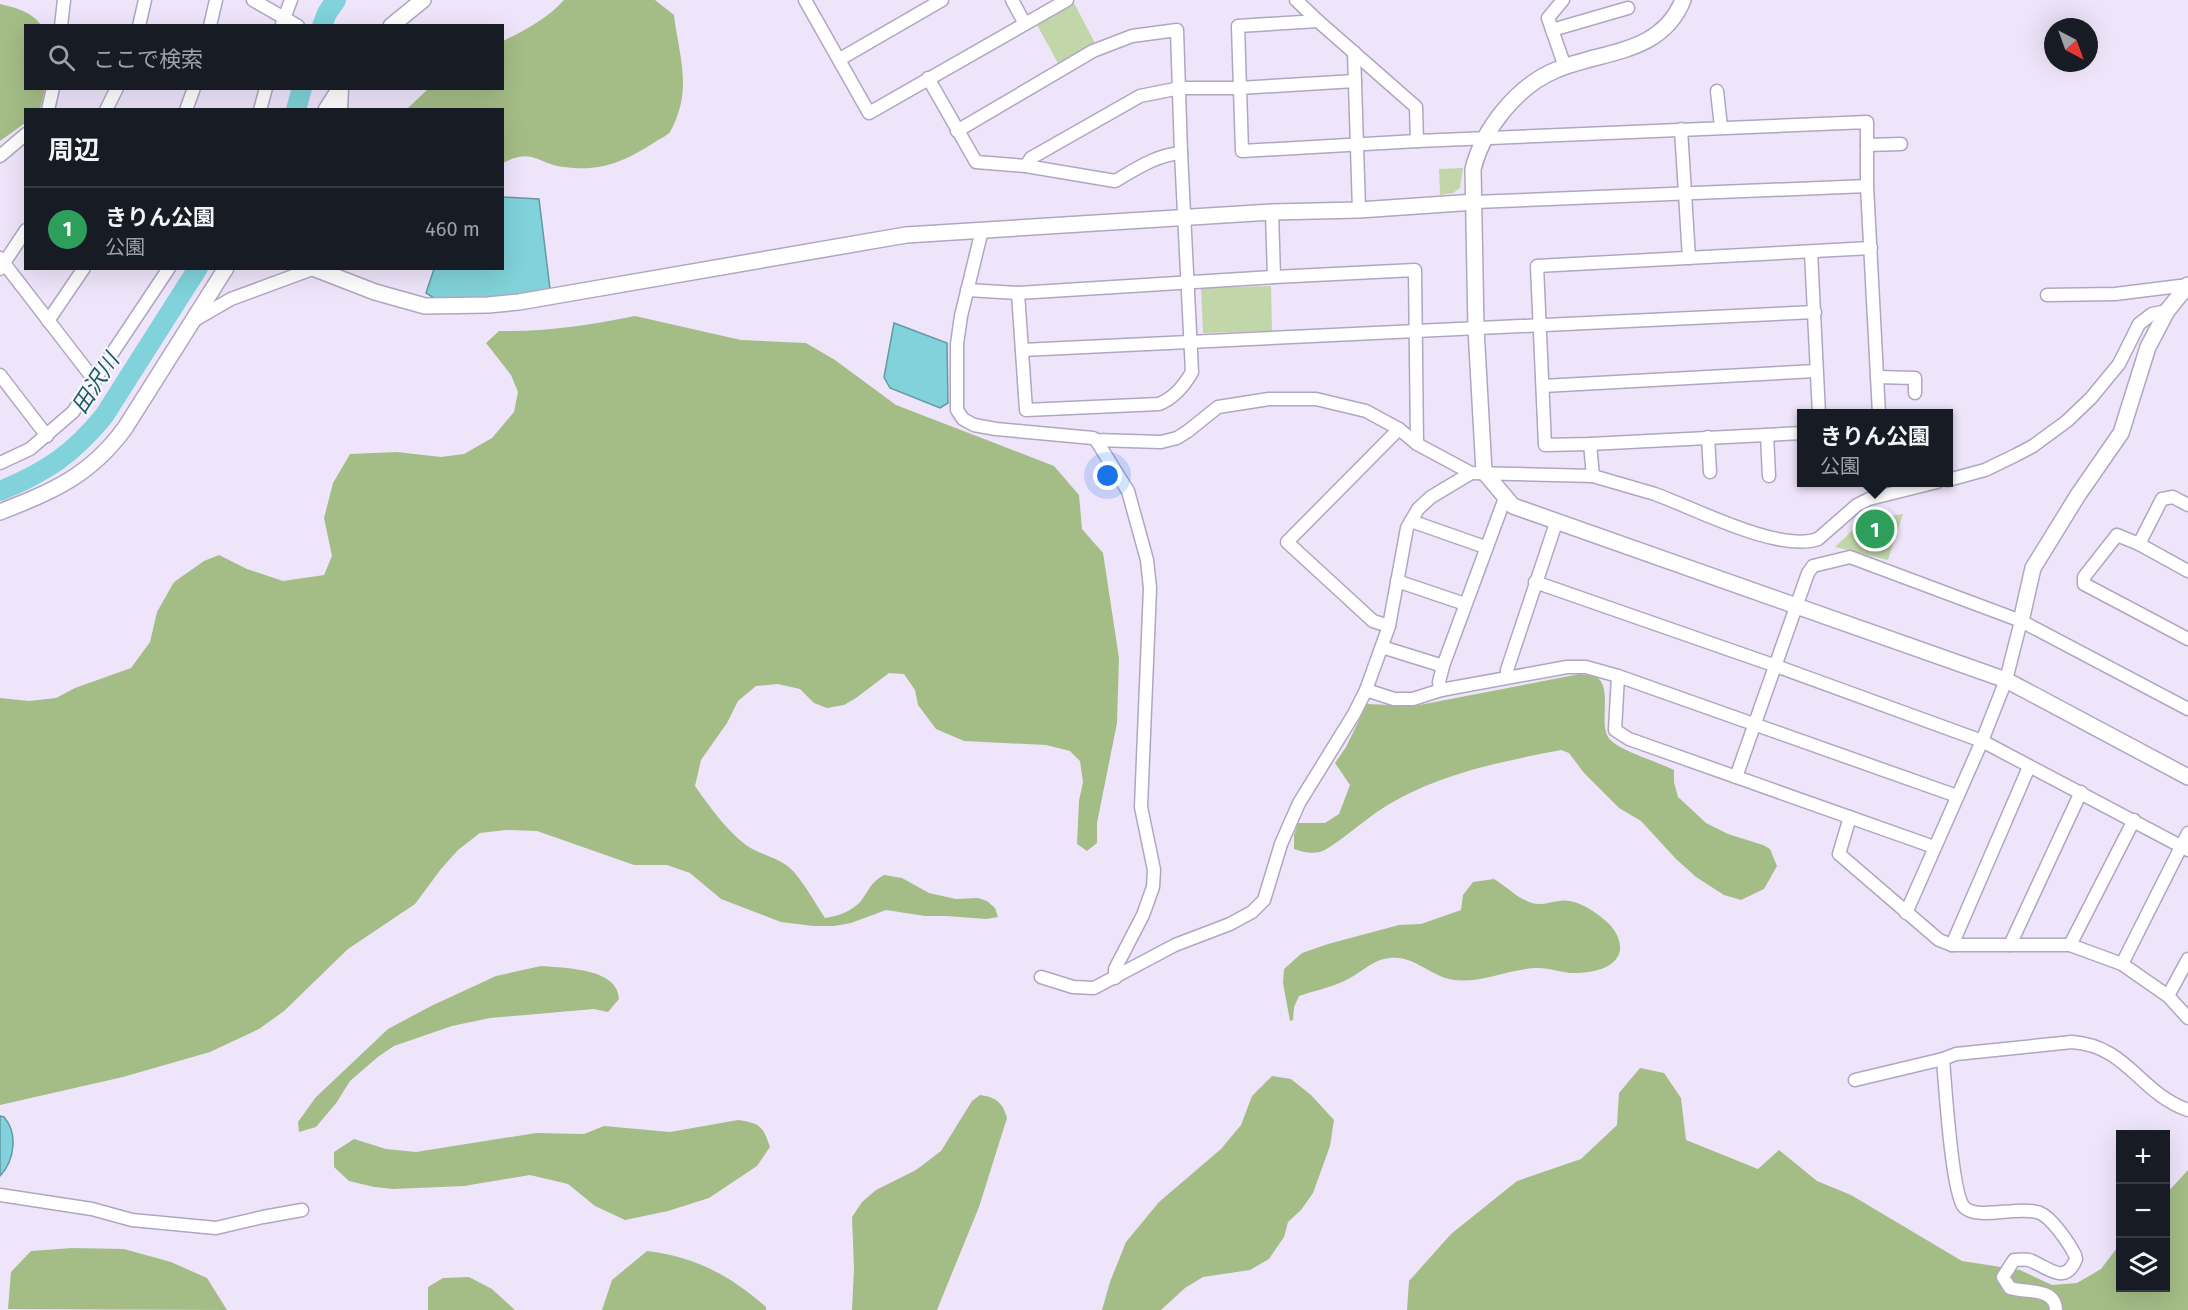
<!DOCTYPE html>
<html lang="ja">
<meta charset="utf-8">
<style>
:root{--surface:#171b24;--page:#20242c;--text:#f1f3f6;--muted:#9ea1a6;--line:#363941;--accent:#7c3aed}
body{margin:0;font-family:"Fira Sans","Noto Sans JP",sans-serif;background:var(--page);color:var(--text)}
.controls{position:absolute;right:18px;bottom:18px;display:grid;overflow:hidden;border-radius:0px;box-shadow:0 6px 24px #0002}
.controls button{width:54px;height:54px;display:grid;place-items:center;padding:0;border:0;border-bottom:2px solid var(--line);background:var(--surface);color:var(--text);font:30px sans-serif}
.compass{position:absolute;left:2044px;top:18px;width:54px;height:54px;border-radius:50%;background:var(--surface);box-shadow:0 6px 24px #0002;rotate:139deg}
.you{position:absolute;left:1108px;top:476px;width:21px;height:21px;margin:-15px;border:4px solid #fff;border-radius:50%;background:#1a73e8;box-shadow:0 0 0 9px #1a73e833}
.badge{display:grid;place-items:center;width:39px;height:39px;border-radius:50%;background:var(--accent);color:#fff;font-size:20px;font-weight:700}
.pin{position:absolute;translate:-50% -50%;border:3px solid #fff;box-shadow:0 2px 6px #0006}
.popup{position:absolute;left:1797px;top:409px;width:156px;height:78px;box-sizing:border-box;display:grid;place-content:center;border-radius:0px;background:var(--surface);filter:drop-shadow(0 2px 4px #0005);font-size:20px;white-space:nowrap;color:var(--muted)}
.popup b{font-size:22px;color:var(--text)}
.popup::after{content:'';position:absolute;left:50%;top:100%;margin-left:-12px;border:12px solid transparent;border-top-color:var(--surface)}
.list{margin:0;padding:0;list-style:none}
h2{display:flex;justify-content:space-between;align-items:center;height:78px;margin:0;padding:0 24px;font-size:26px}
h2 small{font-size:20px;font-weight:400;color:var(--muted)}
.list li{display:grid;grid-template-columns:39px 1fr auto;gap:18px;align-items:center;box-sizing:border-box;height:84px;padding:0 24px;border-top:2px solid var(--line)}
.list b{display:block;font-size:22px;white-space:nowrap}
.list p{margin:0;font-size:20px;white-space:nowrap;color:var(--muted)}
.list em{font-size:20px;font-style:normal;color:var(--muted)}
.icon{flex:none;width:33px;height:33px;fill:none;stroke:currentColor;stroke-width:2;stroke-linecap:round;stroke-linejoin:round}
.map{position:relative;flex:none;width:2188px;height:1310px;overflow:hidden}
.search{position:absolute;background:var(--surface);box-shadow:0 6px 24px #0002;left:24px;top:24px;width:480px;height:66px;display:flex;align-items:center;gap:15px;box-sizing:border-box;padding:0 21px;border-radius:0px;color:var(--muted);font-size:22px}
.panel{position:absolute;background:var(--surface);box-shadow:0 6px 24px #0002;left:24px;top:108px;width:480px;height:162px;border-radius:0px}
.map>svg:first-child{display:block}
.green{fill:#c1d7a9}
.forest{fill:#a4bd87}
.water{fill:#81d2da;stroke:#6299a2;stroke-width:1.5}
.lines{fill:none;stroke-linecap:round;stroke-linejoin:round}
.river{stroke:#81d2da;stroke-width:20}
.minor-casing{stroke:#b1a6c0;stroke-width:15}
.tertiary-casing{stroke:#b1a6c0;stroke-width:18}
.minor{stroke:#fff;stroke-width:12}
.tertiary{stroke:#fff;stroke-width:15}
.labels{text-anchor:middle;stroke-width:4.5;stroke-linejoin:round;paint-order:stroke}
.water-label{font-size:22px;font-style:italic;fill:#185c62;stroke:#f8f6fc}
</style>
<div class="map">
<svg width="2188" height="1310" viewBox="0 0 2188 1310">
<rect width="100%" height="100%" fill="#efe5fb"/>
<g class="green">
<polygon points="1074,3 1096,45 1059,65 1036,23"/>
<polygon points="1463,168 1460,188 1453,193 1440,195 1439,169"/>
<polygon points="1271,286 1272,331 1203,333 1201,288"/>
<polygon points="1903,514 1888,560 1835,547 1863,520"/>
</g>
<g class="forest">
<path d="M564 0H655L674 15C677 42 686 70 682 97 681 107 675 124 670 132 667 136 659 139 655 142 624 162 601 172 564 167 537 164 533 147 503 163L502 110 407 109 428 89 502 88 503 41C525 30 547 19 564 0Z"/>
<path d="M0 4C16 8 31 11 41 25L26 26V88L45 89 40 109 26 110 25 123 0 141Z"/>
<path d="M635 316 741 340 806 343 835 360 896 405 1054 466 1079 495 1082 529 1103 553 1119 658 1117 723 1097 823V843L1087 851 1077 844 1079 801 1083 782 1080 761 1070 751 1046 745 964 741 936 729 918 705 915 690 904 674 889 673 856 698 844 705 827 708 814 703 800 689 778 684 756 686 738 701 727 723 701 760 695 786C709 806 726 830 746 845 761 856 781 857 794 872 806 886 815 903 825 918 839 916 852 911 861 901 870 889 870 883 884 875L902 878 929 893 956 899 978 898 987 901 995 908 998 917 986 919 946 916H925L886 910 851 923 834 926H813L781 922 721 899 690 873 667 865H634L537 831 506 830 480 833 458 850 441 869 415 904 348 949 284 1011 259 1029 210 1052 123 1077 0 1105V698L29 701 56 698 75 688 131 668 150 642 157 612 174 582 204 561 219 555 247 569 283 581 324 575 332 556 324 518 333 483 350 454 397 452 441 457 464 454 492 438 514 412 518 392 511 375 486 343 499 331C545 332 590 325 635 316Z"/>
<path d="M1580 674C1585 675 1594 675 1598 678 1612 691 1599 722 1608 737 1616 750 1659 762 1674 770V782L1678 797 1690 808 1706 823 1728 834 1763 845 1770 849 1777 866 1764 889 1741 900 1724 895 1696 877 1676 859 1641 821 1619 808 1584 773 1569 753 1561 750C1499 762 1433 775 1380 810 1367 818 1330 850 1320 852 1310 854 1303 852 1294 849V835L1298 823H1325L1339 814 1350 785 1335 763 1346 747 1367 704 1414 706Z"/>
<path d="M1494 879C1506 886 1518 899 1532 903 1542 906 1549 902 1559 901 1576 898 1596 912 1607 922 1615 929 1621 940 1620 950 1617 969 1590 973 1575 973 1561 973 1548 967 1534 968 1507 970 1481 983 1454 980 1431 977 1414 955 1390 958 1370 960 1360 975 1342 982 1329 988 1313 991 1299 996L1294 1007 1293 1020 1290 1021 1283 983 1284 969 1302 953 1328 944 1399 925 1421 924 1461 910 1463 895 1473 882Z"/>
<path d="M541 966C565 968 618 968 619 999L608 1012 594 1009 490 1018 452 1026 394 1046 379 1056 350 1081 337 1102 316 1127 299 1132 298 1122 316 1097 388 1029 431 1006 496 976Z"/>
<polygon points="1640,1068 1664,1073 1681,1098 1686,1140 1758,1169 1779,1150 1817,1181 1851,1195 1962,1261 2020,1270 2052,1285 2077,1283 2101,1269 2120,1244 2120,1288 2166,1288 2166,1194 2188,1170 2188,1310 1407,1310 1409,1281 1451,1234 1517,1181 1581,1159 1617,1125 1619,1093"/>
<polygon points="1272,1076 1291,1079 1311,1095 1334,1120 1330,1146 1313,1193 1301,1210 1288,1222 1284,1237 1269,1259 1250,1270 1203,1277 1185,1288 1161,1310 1102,1310 1110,1282 1126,1242 1159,1202 1221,1149 1241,1125 1252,1096"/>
<path d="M980 1095C996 1097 1003 1103 1007 1118L979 1207 937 1310H852L854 1269 852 1217 862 1202 876 1190 916 1170 941 1151 972 1101Z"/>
<path d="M738 1120C760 1123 763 1126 770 1147L757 1166 709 1198 668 1211 625 1220 595 1206 568 1184 530 1175 464 1186 393 1189 374 1187 349 1181 334 1167V1152L354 1139 386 1149 416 1152 536 1133 584 1134 604 1126 670 1132Z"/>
<polygon points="72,1248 124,1249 171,1262 207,1278 227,1310 8,1309 11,1272 31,1251"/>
<path d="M647 1251C694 1256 731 1276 766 1307V1310H602L612 1280Z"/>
<polygon points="469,1277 492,1289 515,1310 428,1310 428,1287 443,1278"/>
</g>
<g class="water">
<polygon points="503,197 539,199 550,289 478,301 434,298 426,293 434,269 502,268"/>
<polygon points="894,323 947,343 948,403 940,408 890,388 884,377"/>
<path d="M0 1116 4 1117C18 1133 15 1160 0 1176Z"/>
</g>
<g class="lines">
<g class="river">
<polyline points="322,26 327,13 336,0"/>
<polyline points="296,110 302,88"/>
<path d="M0 491C46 472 73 454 104 416L198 268"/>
</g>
<defs>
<g id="minor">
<polyline points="253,0 298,26"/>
<polyline points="805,0 869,113 1025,24 1012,0"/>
<polyline points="1296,0 1318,21 1416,107 1417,141"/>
<polyline points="1563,0 1548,18 1565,67"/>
<polyline points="1318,21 1238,26 1242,151 1417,141 1867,122 1867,186 1879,414"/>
<polyline points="282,24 291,0"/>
<polyline points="1025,24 1067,0"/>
<polyline points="61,26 64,0"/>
<polyline points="139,26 145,0"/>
<polyline points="210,26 216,0"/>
<polyline points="1552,30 1628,8"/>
<polyline points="1354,52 1359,210"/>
<polyline points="840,59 942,0"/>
<path d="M928 78 976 162 1026 166 1115 181C1136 169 1156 155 1181 153"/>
<polyline points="1717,91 1721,127"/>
<polyline points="48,110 53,88"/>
<polyline points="106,110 117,88"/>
<polyline points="186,110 194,88"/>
<polyline points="260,110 266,88"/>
<polyline points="341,110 342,88"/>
<polyline points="1681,129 1689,258"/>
<path d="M957 131 1093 51 1132 36 1177 30 1181 153 1192 372C1184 386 1174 398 1159 404L1026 410 1018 293"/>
<polyline points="1867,145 1901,144"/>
<polyline points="0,156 26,134"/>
<polyline points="1026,166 1031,158 1140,96 1180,88 1239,88 1355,81"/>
<polyline points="1475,202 1867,186"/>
<polyline points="1272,212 1274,277"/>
<polyline points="982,230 961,316 957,344 957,410 963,419 974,425 996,429 1093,438 1096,440 1161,442 1177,438 1188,431 1218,407 1269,399 1316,399 1366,411 1399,429 1417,444 1471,473 1593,476 1590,444"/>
<polyline points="1811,252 1819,414"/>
<polyline points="0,258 95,381"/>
<polyline points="0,269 26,230"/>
<polyline points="967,290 1018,293 1274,277 1415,270 1417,444"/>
<polyline points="2047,295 2115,294 2188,285"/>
<polyline points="48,321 84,268"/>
<polyline points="193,321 231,299 315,268"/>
<polyline points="1022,350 1815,312"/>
<polyline points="0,375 47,436"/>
<polyline points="1877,377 1915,378 1915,393"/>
<polyline points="1543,386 1816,371"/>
<polyline points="1802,433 1590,444 1545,445 1537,266 1871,248"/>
<polyline points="1767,435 1769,476"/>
<polyline points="1708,437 1710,472"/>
<polyline points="1096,440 1128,491 1147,560 1150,588 1141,807 1154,870 1153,887 1143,915 1115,969 1115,978"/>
<polyline points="0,463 30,449 73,412 169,268"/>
<path d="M1593 476C1614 482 1635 488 1655 494 1694 508 1779 553 1818 539L1857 505 1869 499 1937 482"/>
<polyline points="1948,480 1985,470 2016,455 2033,446 2067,421 2091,398 2119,364 2139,324 2152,314 2167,311"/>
<polyline points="1411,521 1485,547"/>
<polyline points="2139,544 2162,499 2173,497 2188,505"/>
<polyline points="2188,571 2139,544 2117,535 2084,577 2084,584 2188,639"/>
<polyline points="1397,581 1465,604"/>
<polyline points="1535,582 1776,666 1982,741 2188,850"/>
<polyline points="1389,626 1373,621 1287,542 1399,429"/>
<polyline points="1382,647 1443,666"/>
<polyline points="1618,676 1615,730 1629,739 1934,847"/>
<polyline points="1507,677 1507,670 1556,523"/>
<polyline points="1366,690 1394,699 1413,699 1441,690 1567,667 1586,667 1618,676 1957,796"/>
<polyline points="1441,690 1439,682 1443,666 1505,498"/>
<polyline points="1736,777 1808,573 1813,566 1850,557 2021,621 2188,709"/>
<polyline points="1850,817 1839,854 1939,940 1952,945 2070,945 2122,964 2168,996 2188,1018"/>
<polyline points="1906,913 1982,741 2006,680 2021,621"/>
<polyline points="1952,945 2029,767"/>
<polyline points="2010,945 2081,792"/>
<polyline points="2070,945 2134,820"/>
<polyline points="2122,964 2188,833"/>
<polyline points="1041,977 1073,987 1094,988 1175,945 1230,924 1252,912 1264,900 1281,844 1299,803 1354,714 1366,690 1389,626 1407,528 1418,509 1431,497 1471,473"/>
<polyline points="2168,996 2188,959"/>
<polyline points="1855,1080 1943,1059"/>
<polyline points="0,1195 92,1209 132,1220 216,1228 263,1217 302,1210"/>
<path d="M2056 1310C2055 1287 2026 1293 2010 1288L2003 1277 2014 1260C2019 1260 2024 1259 2029 1260 2047 1266 2065 1287 2076 1259L2075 1255C2069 1243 2052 1218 2040 1213 2020 1205 1977 1221 1964 1207 1952 1194 1945 1084 1943 1059L1956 1054 2072 1042C2128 1046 2139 1093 2188 1110"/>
</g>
<g id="tertiary">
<path d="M1683 0C1661 55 1603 50 1556 70 1517 86 1483 129 1473 169L1476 329 1484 472 1513 506 2006 680 2188 777"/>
<polyline points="391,26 423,0"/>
<polyline points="326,110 340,88"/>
<polyline points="313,268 375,292 425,306 488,305 519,302 906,235 1272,212 1359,210 1475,202"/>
<path d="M0 512C53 491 90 476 125 428L226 268"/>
<polyline points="2021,621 2033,568 2078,495 2121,433 2148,347 2167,311 2188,285"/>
</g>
</defs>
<use href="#minor" class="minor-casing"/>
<use href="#tertiary" class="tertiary-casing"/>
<use href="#minor" class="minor"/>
<use href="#tertiary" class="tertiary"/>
</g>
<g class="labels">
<g class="water-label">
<text transform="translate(95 383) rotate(-57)" y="8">田沢川</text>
</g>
</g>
</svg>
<div class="controls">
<button>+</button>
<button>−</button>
<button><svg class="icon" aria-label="layers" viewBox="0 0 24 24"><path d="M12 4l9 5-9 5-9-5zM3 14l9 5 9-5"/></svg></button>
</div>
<svg class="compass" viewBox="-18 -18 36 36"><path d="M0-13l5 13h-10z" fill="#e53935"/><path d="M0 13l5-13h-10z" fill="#9ea1a6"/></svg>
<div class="you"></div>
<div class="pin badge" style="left:1875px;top:529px;background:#2e9e5b">1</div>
<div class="popup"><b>きりん公園</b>公園</div>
<div class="search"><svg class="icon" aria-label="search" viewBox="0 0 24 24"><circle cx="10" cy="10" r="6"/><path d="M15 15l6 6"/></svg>ここで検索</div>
<section class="panel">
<h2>周辺<small></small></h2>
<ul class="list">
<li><span class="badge" style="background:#2e9e5b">1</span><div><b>きりん公園</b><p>公園</p></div><em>460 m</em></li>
</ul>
</section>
</div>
